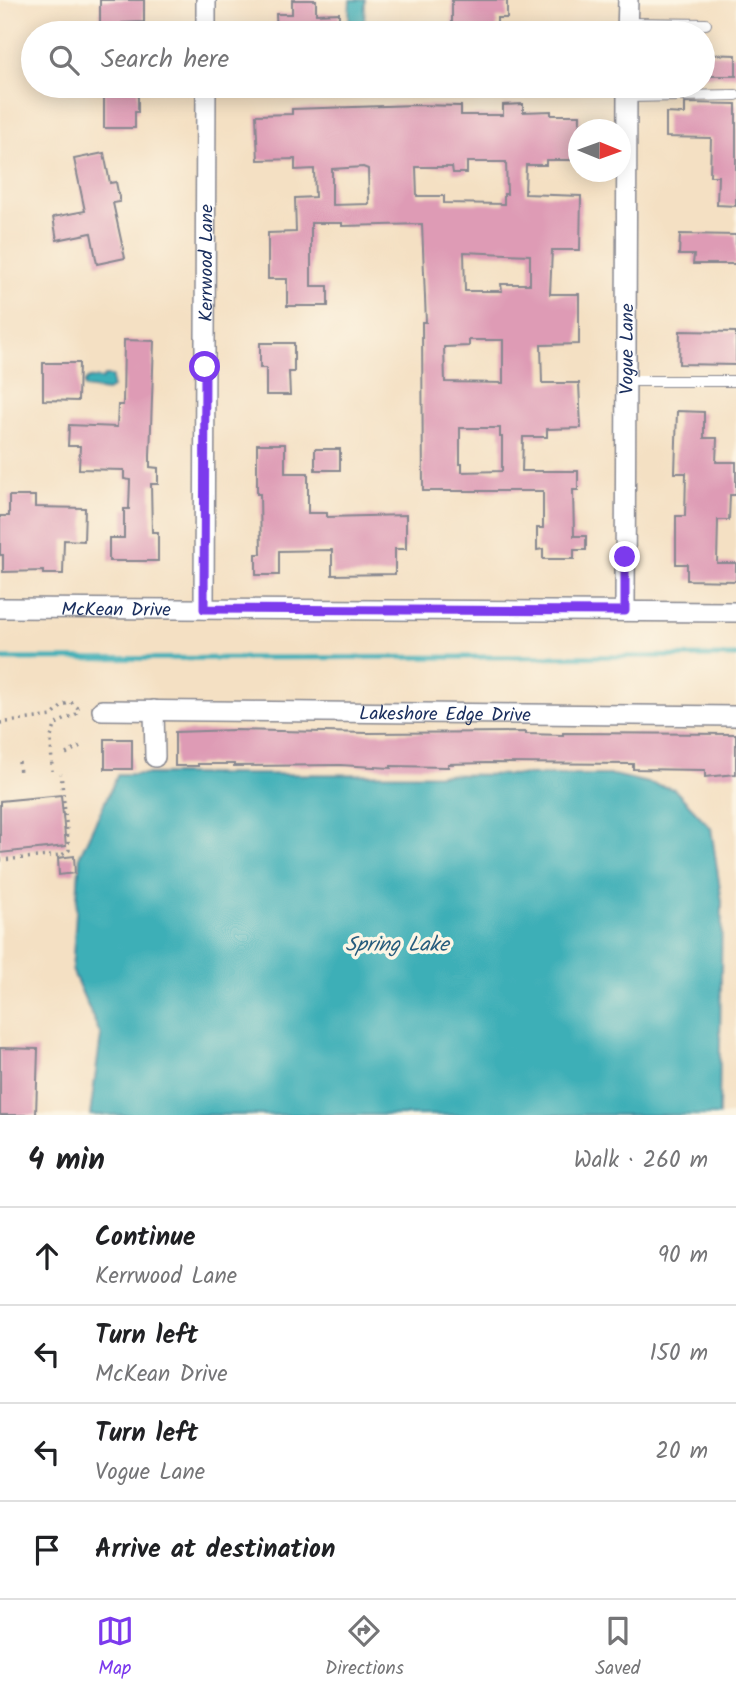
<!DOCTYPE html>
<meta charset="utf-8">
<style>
:root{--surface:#fff;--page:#f6f6f6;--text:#202124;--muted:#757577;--line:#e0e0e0;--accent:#7c3aed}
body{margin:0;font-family:Kalam,sans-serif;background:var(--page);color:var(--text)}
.compass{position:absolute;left:568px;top:119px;width:63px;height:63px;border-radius:50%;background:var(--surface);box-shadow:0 4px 18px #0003;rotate:91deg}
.stop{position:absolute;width:21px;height:21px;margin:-16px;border:5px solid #7c3aed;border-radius:50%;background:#fff}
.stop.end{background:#7c3aed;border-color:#fff;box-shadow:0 2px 7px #0008}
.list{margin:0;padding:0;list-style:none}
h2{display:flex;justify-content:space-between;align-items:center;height:91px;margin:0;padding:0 28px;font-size:30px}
h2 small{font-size:23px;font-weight:400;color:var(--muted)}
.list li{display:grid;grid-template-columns:46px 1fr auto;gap:21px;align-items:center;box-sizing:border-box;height:98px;padding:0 28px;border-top:2px solid var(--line)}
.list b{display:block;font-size:26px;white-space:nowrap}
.list p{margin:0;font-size:23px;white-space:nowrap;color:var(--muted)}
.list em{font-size:23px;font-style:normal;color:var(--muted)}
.icon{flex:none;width:38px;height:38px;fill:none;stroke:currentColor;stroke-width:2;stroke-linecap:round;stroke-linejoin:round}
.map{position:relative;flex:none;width:736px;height:1115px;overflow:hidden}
.search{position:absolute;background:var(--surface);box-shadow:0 4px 18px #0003;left:21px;right:21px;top:21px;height:77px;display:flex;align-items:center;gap:18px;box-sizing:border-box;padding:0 24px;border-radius:38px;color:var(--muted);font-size:26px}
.sheet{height:483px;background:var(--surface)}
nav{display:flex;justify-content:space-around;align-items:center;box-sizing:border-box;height:98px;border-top:2px solid var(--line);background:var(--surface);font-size:19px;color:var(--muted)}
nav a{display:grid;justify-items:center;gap:4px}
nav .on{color:var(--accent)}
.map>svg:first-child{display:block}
.water{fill:#3eafb7;stroke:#2c6f8a;stroke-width:2}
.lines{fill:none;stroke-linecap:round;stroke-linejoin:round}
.stream{stroke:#3eafb7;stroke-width:5}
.building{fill:#de9bb5;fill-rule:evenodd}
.service-casing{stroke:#888890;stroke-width:12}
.minor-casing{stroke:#888890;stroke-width:22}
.path{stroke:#888890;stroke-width:3.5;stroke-dasharray:2 5;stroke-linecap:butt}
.service{stroke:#fff;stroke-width:10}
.minor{stroke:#fff;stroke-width:19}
.route{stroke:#7c3aed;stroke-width:9}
.labels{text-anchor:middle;stroke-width:7;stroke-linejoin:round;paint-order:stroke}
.street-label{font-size:19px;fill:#1b2f5e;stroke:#fcf5e5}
.water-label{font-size:21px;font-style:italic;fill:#275c7d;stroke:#fcf5e5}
</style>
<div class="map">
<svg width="736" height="1115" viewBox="0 0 736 1115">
<rect width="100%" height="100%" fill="#fcf5e5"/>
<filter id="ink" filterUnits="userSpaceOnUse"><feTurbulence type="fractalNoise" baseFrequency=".0143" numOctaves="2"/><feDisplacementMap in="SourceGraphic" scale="14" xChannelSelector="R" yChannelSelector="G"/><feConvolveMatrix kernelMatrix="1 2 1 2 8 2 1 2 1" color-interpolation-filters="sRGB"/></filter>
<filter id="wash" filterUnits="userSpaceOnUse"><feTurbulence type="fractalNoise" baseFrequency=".00686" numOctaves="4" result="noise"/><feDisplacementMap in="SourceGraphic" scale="28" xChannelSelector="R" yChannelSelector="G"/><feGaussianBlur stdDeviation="1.57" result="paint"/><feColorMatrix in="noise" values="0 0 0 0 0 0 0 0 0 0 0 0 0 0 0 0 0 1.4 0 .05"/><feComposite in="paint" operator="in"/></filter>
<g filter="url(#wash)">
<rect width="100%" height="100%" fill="#f4e0c3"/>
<g class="water">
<polygon points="350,0 365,0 364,26 361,29 352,28 349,19"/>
<path d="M104 376H112V388L107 391 85 388 84 383C89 375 93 378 102 379Z"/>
<polygon points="118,774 614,775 674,789 711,828 722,902 719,1115 90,1115 101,1036 72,970 80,855"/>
</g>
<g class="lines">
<polyline class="stream" points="0,659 736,656"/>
</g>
<g id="blocks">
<g class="building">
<polygon points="100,0 144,0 144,22 122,23 122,33 100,33"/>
<polygon points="292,0 316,0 316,14 339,13 339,33 277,33 276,14 292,14"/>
<polygon points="452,0 507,0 507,18 497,18 497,33 477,33 477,28 452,28"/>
<polygon points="703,54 736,55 736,76 703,76"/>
<polygon points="104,86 135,86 135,90 138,90 138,112 135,112 135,128 104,128"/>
<polygon points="685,103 736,104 736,206 717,205 718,176 710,176 711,138 666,137 666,113 685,114"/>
<path d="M523 104V112L551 111V115H580L578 160H546V165H526L525 194 581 196 580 250H552L550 294H579V344L541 345 542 383H579L581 428 547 429V437H523L522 471H578V490H573L574 536H586V550H574V559H543V549L537 550V528H543V491H423L422 322H426L422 224 342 226V223H311V286H328V306H287V279H268V233L296 232 295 198 315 197 314 169 295 170V159L258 160 256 115 292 114V109L416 105 461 106V115H503V105ZM467 162H506L507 194H504V204L444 203V196H417L416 167H452L453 173H467ZM363 167 368 169 369 204 332 205V169ZM464 252 530 255V284H501L502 291H465ZM469 340H503V383L445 382 444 347 469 346ZM460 428H500V437H502V471L462 472V464H460Z"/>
<polygon points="104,153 110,183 116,182 120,202 113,203 125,258 97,264 91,233 57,240 53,217 85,211 74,159"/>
<polygon points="680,234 736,235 736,264 693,264 694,255 679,255"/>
<polygon points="680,331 736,332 736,365 679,364"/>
<polygon points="124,340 154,341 150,456 150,467 158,468 158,484 151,484 152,532 158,532 158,561 109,561 109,538 124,538 124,509 129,509 130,480 124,479 124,470 79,469 80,446 68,446 69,425 117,427 118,405 123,405"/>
<polygon points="260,343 294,343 294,372 289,372 290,395 266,395 266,368 260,368"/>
<polygon points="43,363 79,363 78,401 43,400"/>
<polygon points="677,411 704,412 704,438 717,438 716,462 736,462 736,495 730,495 729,520 718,520 717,563 736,563 736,581 687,580 687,564 676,564 676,516 685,516 686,473 675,473"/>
<polygon points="257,444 285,444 285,473 308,473 308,513 327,513 327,517 406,515 406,549 395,549 395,574 332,575 332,550 279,551 279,575 256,575 256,554 261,554 260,494 257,494"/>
<rect x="315" y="449" width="25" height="21"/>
<polygon points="9,496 35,496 35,507 85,508 84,541 64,540 63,574 43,574 43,571 3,572 3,555 0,555 0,516 9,516"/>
<polygon points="234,730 368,733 526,732 526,734 563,735 563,733 736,734 736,774 705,777 705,770 633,769 633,764 486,763 448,764 448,767 391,766 391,768 340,765 234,766 234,764 198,764 198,766 175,766 175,732"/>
<rect x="105" y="739" width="27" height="30"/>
<polygon points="61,795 66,846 0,853 0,801"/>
<polygon points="74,856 75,873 59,875 58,858"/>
<polygon points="0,1048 38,1049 36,1115 0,1115"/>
</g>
</g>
</g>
<g filter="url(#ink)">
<use href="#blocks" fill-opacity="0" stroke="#888890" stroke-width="2"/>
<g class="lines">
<defs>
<g id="service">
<polyline points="628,23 706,24"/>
<polyline points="627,97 736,95"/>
<polyline points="626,381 736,381"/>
</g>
<g id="minor">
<polyline points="206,33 206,0"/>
<polyline points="627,33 628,0"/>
<path id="s1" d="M0 608 736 612"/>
<path id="s2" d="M204 609 206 86"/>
<path id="s3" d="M625 611 627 86"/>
<path id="s4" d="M102 710 736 716"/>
<polyline points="154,710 155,757"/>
</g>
</defs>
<use href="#service" class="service-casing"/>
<use href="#minor" class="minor-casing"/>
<g class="path">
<polyline points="0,723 52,716 63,705 71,702 78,708 76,714 56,724 51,737 52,771"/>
<polyline points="66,754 82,745"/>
<polyline points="19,762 20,775"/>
<polyline points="0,860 62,855 69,850 61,774"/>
</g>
<use href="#service" class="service"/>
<use href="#minor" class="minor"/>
</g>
</g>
<g class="lines" filter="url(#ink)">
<polyline class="route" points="205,367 204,609 625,611 625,557"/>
</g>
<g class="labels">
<g class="street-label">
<text dy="7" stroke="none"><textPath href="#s2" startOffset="346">Kerrwood Lane</textPath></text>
<text dy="7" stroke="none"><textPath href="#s3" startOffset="262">Vogue Lane</textPath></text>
<text dy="7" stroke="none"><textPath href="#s1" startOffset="116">McKean Drive</textPath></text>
<text dy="7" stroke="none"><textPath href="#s4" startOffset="343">Lakeshore Edge Drive</textPath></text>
</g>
<g class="water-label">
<text x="397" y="951">Spring Lake</text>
</g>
</g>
</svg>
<svg class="compass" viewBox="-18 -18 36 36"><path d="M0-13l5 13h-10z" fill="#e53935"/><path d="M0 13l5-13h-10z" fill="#757577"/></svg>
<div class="stop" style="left:205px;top:367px"></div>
<div class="stop end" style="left:625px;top:557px"></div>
<div class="search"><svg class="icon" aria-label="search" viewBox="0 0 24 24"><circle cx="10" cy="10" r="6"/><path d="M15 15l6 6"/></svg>Search here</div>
</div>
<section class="sheet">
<h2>4 min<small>Walk · 260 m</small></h2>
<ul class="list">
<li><svg class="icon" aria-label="ahead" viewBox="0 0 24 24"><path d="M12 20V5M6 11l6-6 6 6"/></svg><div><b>Continue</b><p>Kerrwood Lane</p></div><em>90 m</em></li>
<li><svg class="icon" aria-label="left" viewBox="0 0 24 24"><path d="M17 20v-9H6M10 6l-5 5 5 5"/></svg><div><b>Turn left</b><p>McKean Drive</p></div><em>150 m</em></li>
<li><svg class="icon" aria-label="left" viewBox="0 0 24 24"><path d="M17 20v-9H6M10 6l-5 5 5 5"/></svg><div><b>Turn left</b><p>Vogue Lane</p></div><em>20 m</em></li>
<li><svg class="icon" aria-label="arrive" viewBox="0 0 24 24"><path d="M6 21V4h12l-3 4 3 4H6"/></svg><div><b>Arrive at destination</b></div></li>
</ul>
</section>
<nav>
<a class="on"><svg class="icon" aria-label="map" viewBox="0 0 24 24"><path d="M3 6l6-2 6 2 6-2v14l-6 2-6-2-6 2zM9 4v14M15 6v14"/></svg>Map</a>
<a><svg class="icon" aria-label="directions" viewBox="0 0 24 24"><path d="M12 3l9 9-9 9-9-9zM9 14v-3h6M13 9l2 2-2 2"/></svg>Directions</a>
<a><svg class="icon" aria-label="saved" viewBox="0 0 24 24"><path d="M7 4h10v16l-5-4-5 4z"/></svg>Saved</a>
</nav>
